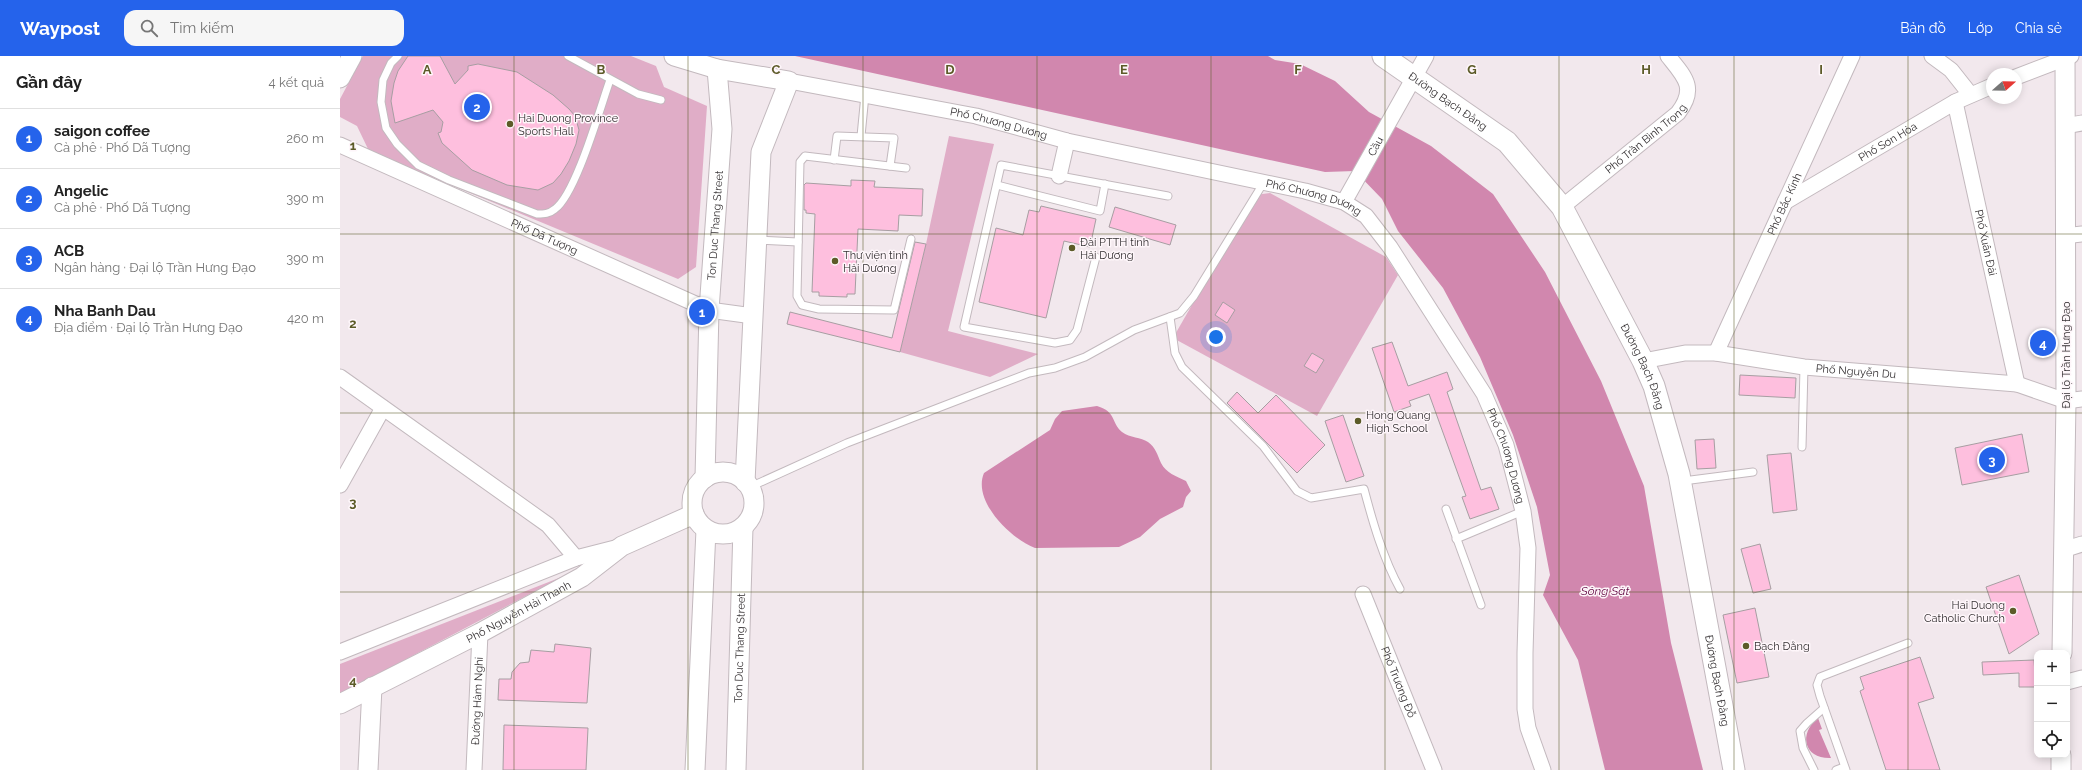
<!DOCTYPE html>
<html lang="vi">
<meta charset="utf-8">
<style>
:root{--surface:#fff;--page:#f6f6f6;--text:#222;--muted:#767676;--line:#e0e0e0;--accent:#2563eb}
body{margin:0;font-family:Raleway,sans-serif;background:var(--page);color:var(--text)}
.controls{position:absolute;right:12px;bottom:12px;display:grid;overflow:hidden;border-radius:8px;box-shadow:0 2px 10px #0003}
.controls button{width:36px;height:36px;display:grid;place-items:center;padding:0;border:0;border-bottom:1px solid var(--line);background:var(--surface);color:var(--text);font:20px sans-serif}
.compass{position:absolute;left:1646px;top:12px;width:36px;height:36px;border-radius:50%;background:var(--surface);box-shadow:0 2px 10px #0003;rotate:70deg}
.you{position:absolute;left:876px;top:281px;width:14px;height:14px;margin:-10px;border:3px solid #fff;border-radius:50%;background:#1a73e8;box-shadow:0 0 0 6px #1a73e833}
.badge{display:grid;place-items:center;width:26px;height:26px;border-radius:50%;background:var(--accent);color:#fff;font-size:13px;font-weight:700}
.pin{position:absolute;translate:-50% -50%;border:2px solid #fff;box-shadow:0 1px 4px #0006}
.list{margin:0;padding:0;list-style:none}
h2{display:flex;justify-content:space-between;align-items:center;height:52px;margin:0;padding:0 16px;font-size:17px}
h2 small{font-size:13px;font-weight:400;color:var(--muted)}
.list li{display:grid;grid-template-columns:26px 1fr auto;gap:12px;align-items:center;box-sizing:border-box;height:60px;padding:0 16px;border-top:1px solid var(--line)}
.list b{display:block;font-size:15px;white-space:nowrap}
.list p{margin:0;font-size:13px;white-space:nowrap;color:var(--muted)}
.list em{font-size:13px;font-style:normal;color:var(--muted)}
.icon{flex:none;width:22px;height:22px;fill:none;stroke:currentColor;stroke-width:2;stroke-linecap:round;stroke-linejoin:round}
.map{position:relative;flex:none;width:1742px;height:714px;overflow:hidden}
header{display:flex;align-items:center;gap:24px;box-sizing:border-box;height:56px;padding:0 20px;background:var(--accent);color:#fff}
header strong{font-size:19px}
nav{display:flex;gap:22px;margin-inline-start:auto;font-size:14px}
.search{width:280px;height:36px;background:var(--page);display:flex;align-items:center;gap:10px;box-sizing:border-box;padding:0 14px;border-radius:12px;color:var(--muted);font-size:15px}
main{display:flex}
aside{flex:1;background:var(--surface)}
.map>svg:first-child{display:block}
.green{fill:#e0adc7}
.water{fill:#d187ae}
.building{fill:#febfde;stroke:#a79ea2}
.lines{fill:none;stroke-linecap:round;stroke-linejoin:round}
.service-casing{stroke:#c3b9be;stroke-width:9}
.minor-casing{stroke:#c3b9be;stroke-width:17}
.tertiary-casing{stroke:#c3b9be;stroke-width:21}
.secondary-casing{stroke:#c3b9be;stroke-width:23}
.service{stroke:#fff;stroke-width:7}
.minor{stroke:#fff;stroke-width:15}
.tertiary{stroke:#fff;stroke-width:19}
.secondary{stroke:#fff;stroke-width:21}
.grid{fill:none;stroke:#5c5b28;stroke-width:1;stroke-opacity:0.55}
.poi-dot{fill:#5c5b28;stroke:#fef6fa;stroke-width:1.5}
.labels{text-anchor:middle;stroke-width:3;stroke-linejoin:round;paint-order:stroke}
.street-label{font-size:11px;fill:#353133;stroke:#fef6fa}
.poi-label{font-size:11px;fill:#353133;stroke:#fef6fa;text-anchor:start}
.water-label{font-size:12px;font-style:italic;fill:#650c46;stroke:#fef6fa}
.grid-label{font-size:13px;text-anchor:middle;font-weight:bold;fill:#5c5b28;stroke:#fef6fa;stroke-width:3;stroke-linejoin:round;paint-order:stroke}
</style>
<header>
<strong>Waypost</strong>
<div class="search"><svg class="icon" aria-label="search" viewBox="0 0 24 24"><circle cx="10" cy="10" r="6"/><path d="M15 15l6 6"/></svg>Tìm kiếm</div>
<nav><a>Bản đồ</a><a>Lớp</a><a>Chia sẻ</a></nav>
</header>
<main>
<aside>
<h2>Gần đây<small>4 kết quả</small></h2>
<ul class="list">
<li><span class="badge">1</span><div><b>saigon coffee</b><p>Cà phê · Phố Dã Tượng</p></div><em>260 m</em></li>
<li><span class="badge">2</span><div><b>Angelic</b><p>Cà phê · Phố Dã Tượng</p></div><em>390 m</em></li>
<li><span class="badge">3</span><div><b>ACB</b><p>Ngân hàng · Đại lộ Trần Hưng Đạo</p></div><em>390 m</em></li>
<li><span class="badge">4</span><div><b>Nha Banh Dau</b><p>Địa điểm · Đại lộ Trần Hưng Đạo</p></div><em>420 m</em></li>
</ul>
</aside>
<div class="map">
<svg width="1742" height="714" viewBox="0 0 1742 714">
<rect width="100%" height="100%" fill="#f2e8ed"/>
<g class="green">
<polygon points="23,0 291,0 316,10 324,31 367,50 356,211 338,223 29,95 17,70 0,61 0,43"/>
<polygon points="609,80 654,88 608,275 698,298 650,321 560,296 586,188"/>
<polygon points="930,137 1046,201 1058,219 977,360 833,282 915,139"/>
<polygon points="224,520 0,638 0,608"/>
</g>
<g class="water">
<polygon points="455,0 928,0 935,4 960,8 995,25 1029,56 1091,90 1153,138 1205,216 1261,325 1304,430 1331,587 1363,714 1265,714 1238,604 1203,539 1210,519 1197,451 1173,379 1140,301 1103,232 1058,175 1042,143 1015,115 985,116"/>
<path d="M757 350C777 356 771 367 782 376 790 382 801 381 808 386 816 392 817 398 821 407 826 417 836 420 846 425L851 435 846 441 843 451 820 463 800 481 779 491 695 492C671 483 632 445 644 417L710 374 715 363 722 355Z"/>
<path d="M1478 662 1482 673 1479 674 1491 702C1464 703 1458 678 1478 662Z"/>
</g>
<g class="building">
<polygon points="68,0 100,0 115,28 128,14 128,10 138,8 177,16 213,39 229,53 235,60 239,74 236,88 229,105 221,118 213,127 198,134 167,129 132,114 102,87 98,77 101,76 103,66 93,54 55,67 51,45 54,27 58,15"/>
<polygon points="511,124 535,125 534,131 583,133 582,160 559,159 558,175 518,173 515,238 507,238 507,241 479,240 479,236 472,236 475,158 466,157 466,154 464,154 464,129 466,127 511,130"/>
<polygon points="701,150 756,163 750,191 724,185 706,262 639,246 656,172 683,179 689,154 699,156"/>
<polygon points="775,151 836,169 830,189 769,171"/>
<polygon points="575,186 586,188 560,296 447,268 450,256 552,282"/>
<polygon points="883,246 895,254 887,267 875,259"/>
<polygon points="1052,286 1068,330 1107,316 1113,333 1107,336 1141,434 1151,431 1159,453 1130,463 1122,441 1126,440 1089,338 1069,345 1071,350 1054,356 1032,292"/>
<polygon points="972,297 984,304 976,317 964,310"/>
<polygon points="1400,319 1456,322 1455,342 1399,339"/>
<polygon points="897,336 918,357 936,339 985,389 957,417 887,347"/>
<polygon points="1003,359 1024,420 1006,426 985,365"/>
<polygon points="1682,378 1689,416 1622,429 1615,392"/>
<polygon points="1374,383 1376,412 1357,413 1355,384"/>
<polygon points="1451,397 1457,454 1433,457 1427,399"/>
<polygon points="1420,488 1431,533 1413,537 1401,493"/>
<polygon points="1679,519 1699,578 1669,598 1646,531"/>
<polygon points="1415,552 1429,621 1397,627 1383,559"/>
<polygon points="215,588 251,592 247,647 158,644 159,623 171,623 172,616 180,607 189,606 191,594 214,596"/>
<polygon points="1580,601 1594,642 1578,647 1600,714 1546,714 1520,635 1524,633 1520,621"/>
<polygon points="1694,604 1696,631 1679,631 1679,617 1643,619 1642,606"/>
<polygon points="164,669 248,672 246,714 163,714"/>
</g>
<g class="lines">
<defs>
<g id="service">
<path d="M58 0 51 7 43 24 41 46 46 72 57 88 78 109 109 124 197 158C204 158 209 158 215 153 236 138 260 52 270 24"/>
<polyline points="228,0 298,38 321,44"/>
<polyline points="521,80 525,39"/>
<polyline points="494,104 497,80 554,82 550,110"/>
<polyline points="566,112 465,100 460,106 457,240 462,249 479,253 554,254 571,183"/>
<polyline points="657,129 760,155 765,128"/>
<polyline points="417,184 458,186"/>
<polyline points="756,201 737,274 730,284 715,287 624,271 661,109 828,140"/>
<path d="M830 261 835 297 842 311 923 390 957 435 971 442 1024 433C1033 467 1043 502 1060 533"/>
<polyline points="1462,391 1464,311"/>
<polyline points="1343,425 1413,416"/>
<polyline points="410,431 507,387 655,330 689,317 715,312 745,301 794,274 840,257 854,240 924,126"/>
<polyline points="1106,453 1141,549"/>
<polyline points="1116,483 1183,455"/>
<polyline points="1474,714 1463,692 1460,675 1467,667 1484,652"/>
<polyline points="1496,714 1504,711"/>
<polyline points="1506,714 1480,640 1477,629 1480,621 1568,587"/>
</g>
<g id="minor">
<polyline points="1592,0 1611,14 1630,38"/>
<polyline points="1676,21 1731,0"/>
<path id="s1" d="M449 25 636 60 727 85 965 135 1004 146 1026 160 1050 191 1144 338 1166 389 1183 455 1188 492 1185 597V653L1188 672 1203 714"/>
<path id="s2" d="M1615 46 1677 328"/>
<polyline points="1725,70 1742,67"/>
<path id="s3" d="M0 89 369 254 413 260"/>
<polyline points="719,120 727,85"/>
<path id="s4" d="M1004 146 1086 0"/>
<path id="s5" d="M1445 146 1615 46 1652 30"/>
<path id="s6" d="M1222 151 1338 57C1357 32 1345 21 1328 0"/>
<polyline points="1724,180 1742,178"/>
<path id="s7" d="M1376 297 1512 0"/>
<path id="s8" d="M1303 305 1345 297H1376L1464 311 1677 328 1726 345 1742 343"/>
<polyline points="0,321 208,469 236,502"/>
<polyline points="0,429 43,352"/>
<polyline points="1723,494 1742,488"/>
<path id="s9" d="M1023 538 1094 714"/>
<polyline points="0,596 236,502 279,491"/>
<polyline points="1727,626 1742,622"/>
<path id="s10" d="M134 714 140 577"/>
</g>
<g id="tertiary">
<polyline points="334,0 377,13 449,25 421,96 405,426"/>
<polyline points="0,22 12,0"/>
<circle cx="383" cy="447" r="31"/>
<path id="s11" d="M365 422 369 254 382 73 377 13"/>
<polyline points="1722,597 1726,345 1725,0"/>
<path id="s12" d="M0 648 140 577 242 521 282 490 354 458"/>
<polyline points="28,714 32,631"/>
<polyline points="355,714 366,474"/>
<path id="s13" d="M396 714 403 471"/>
<polyline points="1721,714 1721,699"/>
</g>
<g id="secondary">
<path id="s14" d="M1043 0 1167 86 1222 151 1303 305 1314 330 1339 418 1394 714"/>
</g>
</defs>
<use href="#service" class="service-casing"/>
<use href="#minor" class="minor-casing"/>
<use href="#tertiary" class="tertiary-casing"/>
<use href="#secondary" class="secondary-casing"/>
<use href="#service" class="service"/>
<use href="#minor" class="minor"/>
<use href="#tertiary" class="tertiary"/>
<use href="#secondary" class="secondary"/>
</g>
<path class="grid" d="M174 0V714M348 0V714M523 0V714M697 0V714M871 0V714M1045 0V714M1219 0V714M1394 0V714M1568 0V714M0 178H1742M0 357H1742M0 536H1742"/>
<g class="poi-dot">
<circle cx="170" cy="68" r="4"/>
<circle cx="732" cy="192" r="4"/>
<circle cx="495" cy="205" r="4"/>
<circle cx="1018" cy="365" r="4"/>
<circle cx="1673" cy="555" r="4"/>
<circle cx="1406" cy="590" r="4"/>
</g>
<g class="labels">
<g class="street-label">
<text dy="4" stroke="none"><textPath href="#s14" startOffset="79">Đường Bạch Đằng</textPath></text>
<text dy="4" stroke="none"><textPath href="#s1" startOffset="214">Phố Chương Dương</textPath></text>
<text dy="4" stroke="none"><textPath href="#s6" startOffset="108">Phố Trần Bình Trọng</textPath></text>
<text dy="4" stroke="none"><textPath href="#s5" startOffset="119">Phố Sơn Hòa</textPath></text>
<text dy="4" stroke="none"><textPath href="#s4" startOffset="64">Cầu</textPath></text>
<text dy="4" stroke="none"><textPath href="#s1" startOffset="538">Phố Chương Dương</textPath></text>
<text dy="4" stroke="none"><textPath href="#s7" startOffset="164">Phố Bắc Kinh</textPath></text>
<text dy="4" stroke="none"><textPath href="#s11" startOffset="253">Ton Duc Thang Street</textPath></text>
<text dy="4" stroke="none"><textPath href="#s3" startOffset="224">Phố Dã Tượng</textPath></text>
<text dy="4" stroke="none"><textPath href="#s2" startOffset="144">Phố Xuân Đài</textPath></text>
<text transform="translate(1726 299) rotate(-90)" y="4">Đại lộ Trần Hưng Đạo</text>
<text dy="4" stroke="none"><textPath href="#s14" startOffset="415">Đường Bạch Đằng</textPath></text>
<text dy="4" stroke="none"><textPath href="#s8" startOffset="215">Phố Nguyễn Du</textPath></text>
<text dy="4" stroke="none"><textPath href="#s1" startOffset="874">Phố Chương Dương</textPath></text>
<text dy="4" stroke="none"><textPath href="#s12" startOffset="201">Phố Nguyễn Hải Thanh</textPath></text>
<text dy="4" stroke="none"><textPath href="#s13" startOffset="122">Ton Duc Thang Street</textPath></text>
<text dy="4" stroke="none"><textPath href="#s14" startOffset="739">Đường Bạch Đằng</textPath></text>
<text dy="4" stroke="none"><textPath href="#s9" startOffset="95">Phố Trương Đỗ</textPath></text>
<text dy="4" stroke="none"><textPath href="#s10" startOffset="69">Đường Hàm Nghi</textPath></text>
</g>
<g class="poi-label">
<text x="178" y="66">Hai Duong Province<tspan x="178" dy="13">Sports Hall</tspan></text>
<text x="740" y="190">Đài PTTH tỉnh<tspan x="740" dy="13">Hải Dương</tspan></text>
<text x="503" y="203">Thư viện tỉnh<tspan x="503" dy="13">Hải Dương</tspan></text>
<text x="1026" y="363">Hong Quang<tspan x="1026" dy="13">High School</tspan></text>
<text x="1665" y="553" text-anchor="end">Hai Duong<tspan x="1665" dy="13">Catholic Church</tspan></text>
<text x="1414" y="594">Bạch Đằng</text>
</g>
<g class="water-label">
<text x="1265" y="539">Sông Sặt</text>
</g>
</g>
<g class="grid-label">
<text x="87" y="18">A</text>
<text x="261" y="18">B</text>
<text x="436" y="18">C</text>
<text x="610" y="18">D</text>
<text x="784" y="18">E</text>
<text x="958" y="18">F</text>
<text x="1132" y="18">G</text>
<text x="1306" y="18">H</text>
<text x="1481" y="18">I</text>
<text x="13" y="94">1</text>
<text x="13" y="272">2</text>
<text x="13" y="451">3</text>
<text x="13" y="629">4</text>
</g>
</svg>
<div class="controls">
<button>+</button>
<button>−</button>
<button><svg class="icon" aria-label="locate" viewBox="0 0 24 24"><circle cx="12" cy="12" r="6"/><path d="M12 2v4M12 18v4M2 12h4M18 12h4"/></svg></button>
</div>
<svg class="compass" viewBox="-18 -18 36 36"><path d="M0-13l5 13h-10z" fill="#e53935"/><path d="M0 13l5-13h-10z" fill="#767676"/></svg>
<div class="you"></div>
<div class="pin badge" style="left:362px;top:256px">1</div>
<div class="pin badge" style="left:137px;top:51px">2</div>
<div class="pin badge" style="left:1652px;top:404px">3</div>
<div class="pin badge" style="left:1703px;top:287px">4</div>
</div>
</main>
